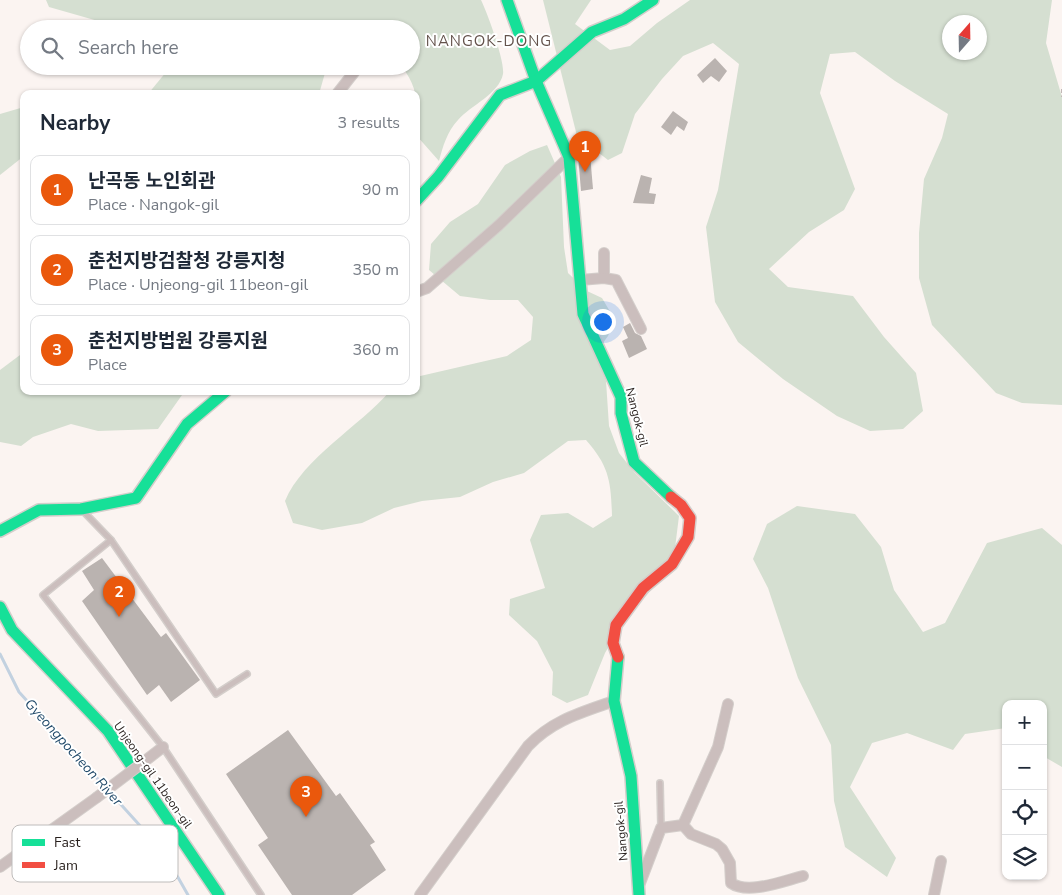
<!DOCTYPE html>
<meta charset="utf-8">
<style>
:root{--surface:#fff;--page:#f2f2f3;--text:#1f2937;--muted:#747a83;--line:#e0e1e3;--accent:#ea580c}
body{margin:0;font-family:"Nunito Sans","Noto Sans KR",sans-serif;background:var(--page);color:var(--text)}
.controls{position:absolute;right:15px;bottom:15px;display:grid;overflow:hidden;border-radius:10px;box-shadow:0 1px 4px #0004}
.controls button{width:45px;height:45px;display:grid;place-items:center;padding:0;border:0;border-bottom:1px solid var(--line);background:var(--surface);color:var(--text);font:25px sans-serif}
.compass{position:absolute;left:942px;top:15px;width:45px;height:45px;border-radius:50%;background:var(--surface);box-shadow:0 1px 4px #0004;rotate:20deg}
.you{position:absolute;left:602px;top:321px;width:18px;height:18px;margin:-12px;border:4px solid #fff;border-radius:50%;background:#1a73e8;box-shadow:0 0 0 8px #1a73e833}
.badge{display:grid;place-items:center;width:32px;height:32px;border-radius:50%;background:var(--accent);color:#fff;font-size:16px;font-weight:700}
.pin{position:absolute;translate:-50% -41px;filter:drop-shadow(0 1px 2px #0008)}
.pin::after{content:'';position:absolute;top:26px;width:18px;height:15px;background:inherit;clip-path:polygon(0 0,100% 0,50% 100%)}
.list{margin:0;padding:0;list-style:none}
h2{display:flex;justify-content:space-between;align-items:center;height:65px;margin:0;padding:0 20px;font-size:21px}
h2 small{font-size:16px;font-weight:400;color:var(--muted)}
.list li{display:grid;grid-template-columns:32px 1fr auto;gap:15px;align-items:center;box-sizing:border-box;height:70px;margin:0 10px 10px;padding:0 10px;border:1px solid var(--line);border-radius:10px}
.list b{display:block;font-size:19px;white-space:nowrap}
.list p{margin:0;font-size:16px;white-space:nowrap;color:var(--muted)}
.list em{font-size:16px;font-style:normal;color:var(--muted)}
.icon{flex:none;width:28px;height:28px;fill:none;stroke:currentColor;stroke-width:2;stroke-linecap:round;stroke-linejoin:round}
.map{position:relative;flex:none;width:1062px;height:895px;overflow:hidden}
.search{position:absolute;background:var(--surface);box-shadow:0 1px 4px #0004;left:20px;top:20px;width:400px;height:55px;display:flex;align-items:center;gap:12px;box-sizing:border-box;padding:0 18px;border-radius:28px;color:var(--muted);font-size:19px}
.panel{position:absolute;background:var(--surface);box-shadow:0 1px 4px #0004;left:20px;top:90px;width:400px;height:305px;border-radius:10px}
.map>svg:first-child{display:block}
.forest{fill:#d5dfd1;fill-rule:evenodd}
.lines{fill:none;stroke-linecap:round;stroke-linejoin:round}
.stream{stroke:#c2d1e0;stroke-width:3}
.building{fill:#bab3b0}
.lane-casing{stroke:#d4cecb;stroke-width:8}
.street-casing{stroke:#d4cecb;stroke-width:12}
.fast-casing{stroke:#d4cecb;stroke-width:14}
.jam-casing{stroke:#d4cecb;stroke-width:14}
.path{stroke:#c1b8b6;stroke-width:2;stroke-dasharray:4 2.5;stroke-linecap:butt}
.lane{stroke:#cbbebd;stroke-width:5}
.street{stroke:#cbbebd;stroke-width:10}
.fast{stroke:#16e098;stroke-width:11}
.jam{stroke:#f24e42;stroke-width:11}
.street-bridge-casing{stroke:#d4cecb;stroke-width:12;stroke-linecap:butt}
.street-bridge{stroke:#cbbebd;stroke-width:10}
.labels{text-anchor:middle;stroke-width:4;stroke-linejoin:round;paint-order:stroke}
.street-label{font-size:12px;fill:#271f1c;stroke:#fff}
.water-label{font-size:14px;font-style:italic;fill:#214a6a;stroke:#fff}
.quarter-label{font-size:15px;letter-spacing:1px;fill:#64534c;stroke:#fff}
.key{fill:#fff;stroke:#bebcbb;stroke-width:1}
.key-label{font-size:14px;fill:#271f1c}
</style>
<div class="map">
<svg width="1062" height="895" viewBox="0 0 1062 895">
<rect width="100%" height="100%" fill="#fbf4f1"/>
<g class="forest">
<path d="M46 0H481C487 12 505 61 503 74 499 94 471 105 458 120 447 132 443 146 439 161L416 135C416 107 421 90 401 66H411V29H126L49 7Z"/>
<path d="M543 0H591L575 24 610 50 630 46 657 23 690 0H1052L1046 43 1062 97V405L1022 403 996 393 932 325 919 278V233L924 179 942 138 948 114 895 81 855 52 830 54 820 93 855 189 844 210 809 232 769 269 788 287 853 296 884 337 916 373 923 411 903 429 870 431 837 416 783 379 738 342 715 302 706 227 718 190 739 64 713 43 683 56 662 79 635 114 622 153 608 160 577 136ZM950 22H980V52H950Z"/>
<polygon points="171,66 327,66 319,94 148,94"/>
<polygon points="24,107 24,156 0,175 0,114"/>
<path d="M547 145 561 177 564 247 568 273 587 291 602 298 615 320 608 336 595 354 606 381 609 426 619 453 635 473 679 516 673 564 646 596 630 610 605 653 588 695 567 703 552 695 553 672 537 641 509 615 510 599 545 588 530 540 541 515 568 513 593 528 612 516C611 481 609 466 586 440L568 441 524 473 493 482 460 497 422 501 394 508 362 523 322 530 293 523 285 501C303 458 360 426 390 391H416V377L507 356 531 340 533 317 518 300H490L460 296 429 270 431 244 450 222 478 204 505 165 530 151Z"/>
<polygon points="24,352 24,391 178,391 182,395 158,429 98,431 71,424 33,437 21,446 0,442 0,370"/>
<polygon points="797,506 855,514 881,547 894,590 923,632 945,623 987,543 1042,528 1062,545 1062,767 1043,756 1043,704 1006,704 1006,728 965,734 953,750 907,733 872,743 850,787 896,858 887,877 845,847 834,801 831,745 798,678 768,588 753,559 767,524"/>
</g>
<g class="lines">
<polyline class="stream" points="0,654 19,692 163,851 188,895"/>
</g>
<g class="building">
<polygon points="715,58 727,71 719,82 711,76 703,83 697,75"/>
<polygon points="673,111 688,122 684,131 677,126 671,135 661,127"/>
<polygon points="590,154 593,189 581,191 578,155"/>
<polygon points="641,175 652,178 649,193 656,194 654,204 633,203"/>
<polygon points="630,323 635,333 641,336 647,349 629,358 622,341 628,338 623,327"/>
<polygon points="102,558 161,637 166,633 200,680 171,702 159,685 147,695 82,601 94,590 82,571"/>
<polygon points="288,730 336,796 340,793 375,842 370,845 386,870 352,895 292,895 258,845 268,838 226,774"/>
</g>
<g class="lines">
<defs>
<g id="lane">
<polyline points="83,511 111,540 216,694 247,674"/>
<polyline points="111,540 43,595 163,747 261,895"/>
<polyline points="660,783 661,828"/>
</g>
<g id="street">
<polyline points="337,94 359,66"/>
<polyline points="604,253 604,278"/>
<polyline points="580,280 604,278 616,280 641,329"/>
<polyline points="416,292 427,288 499,225 569,157"/>
<polyline points="141,764 163,747"/>
<path d="M683 825 691 834 716 844 722 849 730 863 731 883C748 895 783 881 803 876"/>
<polyline points="0,867 96,798"/>
<polyline points="640,883 661,828 683,825 718,747 728,704"/>
<path d="M420 895 528 746C553 720 580 713 614 701"/>
<polyline points="934,895 941,861"/>
</g>
<g id="fast">
<polyline points="507,0 536,81 569,157 583,314 621,397 621,413 634,462 671,497"/>
<polyline points="416,201 438,177 500,95 536,81 592,32 624,19 653,0"/>
<polyline points="0,531 39,510 81,509 136,498 187,424 226,391"/>
<polyline points="0,607 12,630 108,731 219,895"/>
<polyline points="618,657 614,701 631,776 639,895"/>
</g>
<polyline id="jam" points="618,657 613,643 616,625 643,588 672,564 688,537 690,518 681,505 671,497"/>
</defs>
<use href="#lane" class="lane-casing"/>
<use href="#street" class="street-casing"/>
<use href="#fast" class="fast-casing"/>
<use href="#jam" class="jam-casing"/>
<polyline class="path" points="1062,89 1062,97"/>
<use href="#lane" class="lane"/>
<use href="#street" class="street"/>
<use href="#fast" class="fast"/>
<use href="#jam" class="jam"/>
<defs>
<polyline id="street-bridge" points="96,798 141,764"/>
</defs>
<use href="#street-bridge" class="street-bridge-casing"/>
<use href="#street-bridge" class="street-bridge"/>
</g>
<g class="labels">
<g class="street-label">
<text transform="translate(637 417) rotate(76)" y="4">Nangok-gil</text>
<text transform="translate(153 775) rotate(55)" y="4">Unjeong-gil 11beon-gil</text>
<text transform="translate(621 831) rotate(-95)" y="4">Nangok-gil</text>
</g>
<g class="water-label">
<text transform="translate(74 752) rotate(48)" y="5">Gyeongpocheon River</text>
</g>
<g class="quarter-label">
<text x="489" y="46">NANGOK-DONG</text>
</g>
</g>
<rect x="12" y="825" width="166" height="57" rx="8" class="key"/>
<rect x="22" y="839" width="23" height="7" fill="#16e098"/>
<rect x="22" y="862" width="23" height="6" fill="#f24e42"/>
<g class="key-label">
<text x="54" y="847">Fast</text>
<text x="54" y="870">Jam</text>
</g>
</svg>
<div class="controls">
<button>+</button>
<button>−</button>
<button><svg class="icon" aria-label="locate" viewBox="0 0 24 24"><circle cx="12" cy="12" r="6"/><path d="M12 2v4M12 18v4M2 12h4M18 12h4"/></svg></button>
<button><svg class="icon" aria-label="layers" viewBox="0 0 24 24"><path d="M12 4l9 5-9 5-9-5zM3 14l9 5 9-5"/></svg></button>
</div>
<svg class="compass" viewBox="-18 -18 36 36"><path d="M0-13l5 13h-10z" fill="#e53935"/><path d="M0 13l5-13h-10z" fill="#747a83"/></svg>
<div class="you"></div>
<div class="pin badge" style="left:585px;top:172px">1</div>
<div class="pin badge" style="left:119px;top:617px">2</div>
<div class="pin badge" style="left:306px;top:817px">3</div>
<div class="search"><svg class="icon" aria-label="search" viewBox="0 0 24 24"><circle cx="10" cy="10" r="6"/><path d="M15 15l6 6"/></svg>Search here</div>
<section class="panel">
<h2>Nearby<small>3 results</small></h2>
<ul class="list">
<li><span class="badge">1</span><div><b>난곡동 노인회관</b><p>Place · Nangok-gil</p></div><em>90 m</em></li>
<li><span class="badge">2</span><div><b>춘천지방검찰청 강릉지청</b><p>Place · Unjeong-gil 11beon-gil</p></div><em>350 m</em></li>
<li><span class="badge">3</span><div><b>춘천지방법원 강릉지원</b><p>Place</p></div><em>360 m</em></li>
</ul>
</section>
</div>
